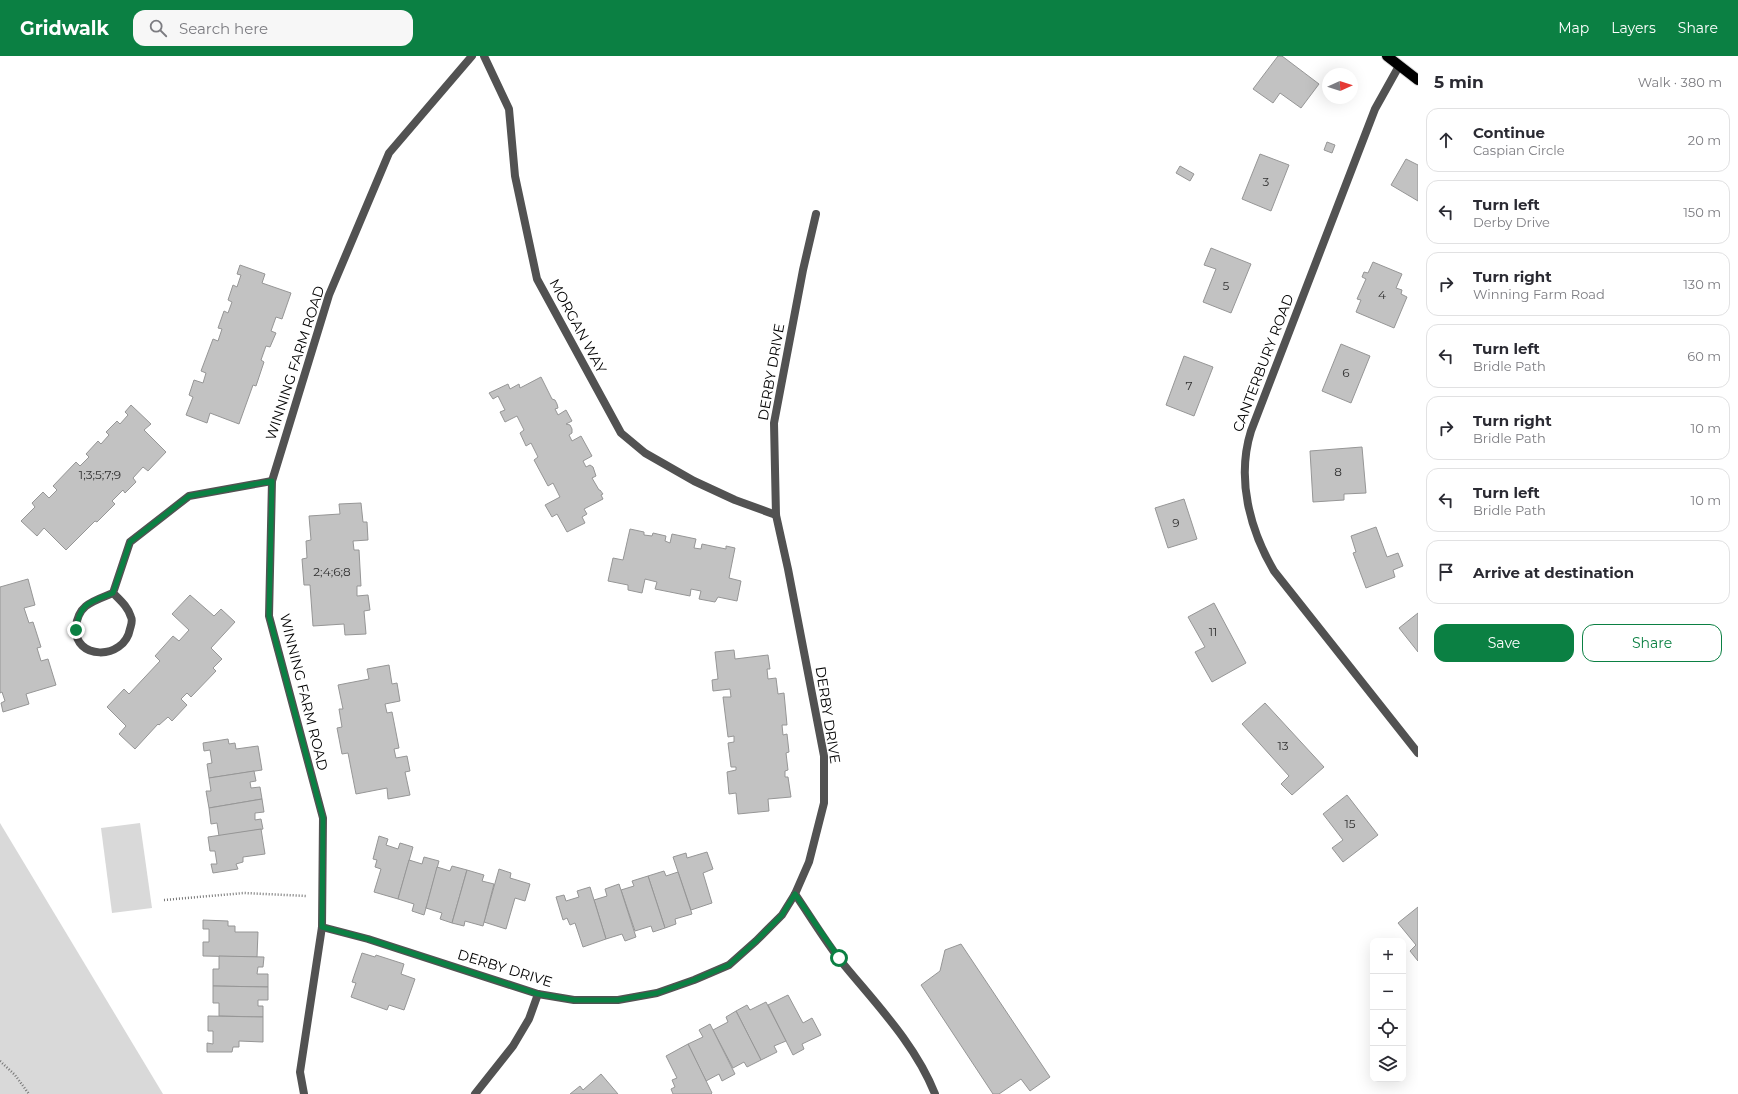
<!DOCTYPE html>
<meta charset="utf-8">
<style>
:root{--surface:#fff;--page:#f7f7f7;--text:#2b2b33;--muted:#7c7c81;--line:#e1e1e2;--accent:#0b8043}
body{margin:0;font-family:Montserrat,sans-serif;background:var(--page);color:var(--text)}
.controls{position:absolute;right:12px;bottom:12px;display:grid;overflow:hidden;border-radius:8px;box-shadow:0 4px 16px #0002}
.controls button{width:36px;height:36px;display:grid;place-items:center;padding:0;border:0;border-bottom:1px solid var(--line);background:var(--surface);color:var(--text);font:20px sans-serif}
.compass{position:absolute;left:1322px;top:12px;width:36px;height:36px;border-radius:50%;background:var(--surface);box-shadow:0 4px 16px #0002;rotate:87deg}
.stop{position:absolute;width:12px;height:12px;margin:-9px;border:3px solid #0b8043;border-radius:50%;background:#fff}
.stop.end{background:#0b8043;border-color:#fff;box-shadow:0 1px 4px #0008}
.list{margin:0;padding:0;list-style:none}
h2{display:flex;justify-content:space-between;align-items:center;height:52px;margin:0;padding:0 16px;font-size:17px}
h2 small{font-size:13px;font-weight:400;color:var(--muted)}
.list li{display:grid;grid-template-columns:26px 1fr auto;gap:12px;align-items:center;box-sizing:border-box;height:64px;margin:0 8px 8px;padding:0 8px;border:1px solid var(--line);border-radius:12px}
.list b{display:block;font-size:15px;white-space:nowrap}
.list p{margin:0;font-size:13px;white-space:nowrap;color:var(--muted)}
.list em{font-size:13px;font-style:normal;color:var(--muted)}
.actions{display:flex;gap:8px;padding:12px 16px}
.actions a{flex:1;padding:9px 0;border:1px solid var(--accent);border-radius:12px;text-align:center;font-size:14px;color:var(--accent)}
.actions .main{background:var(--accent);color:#fff}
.icon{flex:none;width:22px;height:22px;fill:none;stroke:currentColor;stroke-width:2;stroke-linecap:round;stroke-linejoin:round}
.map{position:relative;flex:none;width:1418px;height:1038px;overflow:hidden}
header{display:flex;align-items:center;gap:24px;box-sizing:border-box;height:56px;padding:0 20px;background:var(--accent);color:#fff}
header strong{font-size:19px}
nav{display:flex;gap:22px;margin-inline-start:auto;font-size:14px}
.search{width:280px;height:36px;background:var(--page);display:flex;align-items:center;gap:10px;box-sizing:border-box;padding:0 14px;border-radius:12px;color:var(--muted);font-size:15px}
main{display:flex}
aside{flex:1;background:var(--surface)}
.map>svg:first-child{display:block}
.green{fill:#d9d9d9}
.building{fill:#c2c2c2;stroke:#969696}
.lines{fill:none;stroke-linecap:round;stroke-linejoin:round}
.primary-casing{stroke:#dbdbdb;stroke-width:12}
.path{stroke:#747474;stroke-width:2.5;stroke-dasharray:1 2;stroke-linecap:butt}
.street{stroke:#525252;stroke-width:8}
.primary{stroke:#000;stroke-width:10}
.route{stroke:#0b8043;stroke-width:5}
.labels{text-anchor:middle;stroke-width:3;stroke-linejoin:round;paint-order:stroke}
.number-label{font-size:12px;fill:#303030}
.street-label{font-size:14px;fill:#000;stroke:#fff}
</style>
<header>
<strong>Gridwalk</strong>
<div class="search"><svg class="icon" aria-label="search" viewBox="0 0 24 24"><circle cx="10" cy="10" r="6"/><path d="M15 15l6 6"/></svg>Search here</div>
<nav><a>Map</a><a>Layers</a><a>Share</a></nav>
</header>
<main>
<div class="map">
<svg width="1418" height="1038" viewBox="0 0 1418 1038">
<rect width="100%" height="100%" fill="#fff"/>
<g class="green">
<polygon points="0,767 163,1038 0,1038"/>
<polygon points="140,767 152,852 112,857 101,772"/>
</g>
<g class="building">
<polygon points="1278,0 1282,0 1319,28 1301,52 1280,37 1273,47 1253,33"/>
<polygon points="1327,86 1335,89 1332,97 1324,94"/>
<polygon points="1260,98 1289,109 1271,155 1242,143"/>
<polygon points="1406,103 1418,109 1418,145 1391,129"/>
<polygon points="1180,110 1194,118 1190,125 1176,117"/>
<polygon points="1211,192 1251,208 1231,257 1203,246 1216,213 1204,209"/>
<polygon points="1373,206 1402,218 1396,232 1402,234 1401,238 1407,241 1394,272 1356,256 1361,244 1357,243 1366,223 1362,221 1364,216 1368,217"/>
<polygon points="240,209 265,218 262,227 291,237 282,263 276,261 271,275 276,277 270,291 266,290 261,304 264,306 256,330 253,329 239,368 210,357 207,367 186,359 193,341 189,339 194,324 203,327 206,317 201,315 213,283 218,285 222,273 218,272 224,255 228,257 232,246 228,244 233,229 237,231 241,219 237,218"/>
<polygon points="1341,288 1370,300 1351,347 1322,335"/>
<polygon points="1184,300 1213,311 1194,360 1166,349"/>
<polygon points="541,321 552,343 555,344 557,348 558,352 555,353 558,359 566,354 572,365 566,368 570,369 572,373 572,377 569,379 572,385 581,380 592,400 583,405 586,411 590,409 593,411 596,420 592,422 599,434 600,434 603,438 601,439 603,443 584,453 587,458 582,461 585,467 567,476 557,458 552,461 545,449 560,441 553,427 548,430 534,404 538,401 531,387 526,390 520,377 524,374 517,360 505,366 500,356 505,354 498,340 493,343 489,337 508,328 510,333 519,328 520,332"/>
<polygon points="131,349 151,368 144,374 166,396 148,415 143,411 133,422 136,426 125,437 123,434 112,445 115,448 97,466 95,465 66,494 44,472 37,480 21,465 35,451 32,447 43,436 49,442 57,434 53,430 76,406 80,410 89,401 86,398 98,385 101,388 109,379 106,376 117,365 120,368 128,359 125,356"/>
<polygon points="1362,391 1366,437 1344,438 1344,444 1313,446 1310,395"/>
<polygon points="1184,443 1197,483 1168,492 1155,452"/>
<polygon points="361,447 363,466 367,466 368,484 353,485 354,494 359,494 361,530 357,530 357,540 368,539 370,554 364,555 366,578 345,579 344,568 313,570 310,529 304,529 302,503 307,502 306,485 311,484 309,460 340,458 339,448"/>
<polygon points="1376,471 1387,501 1398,497 1403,510 1393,514 1395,521 1366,532 1353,497 1356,496 1351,480"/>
<polygon points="630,473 644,476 644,479 652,480 653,477 666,480 665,485 670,487 672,478 696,483 694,492 701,493 702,488 726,493 726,490 735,492 729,522 741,525 737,545 718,541 715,546 699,543 701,535 691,533 690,540 655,533 657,526 645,523 642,537 628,534 628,529 608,525 613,502 623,504"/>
<polygon points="28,523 35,549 24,552 29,567 33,566 41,591 37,592 41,605 48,603 56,629 26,638 29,648 3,656 1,647 5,645 2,636 0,637 0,531"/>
<polygon points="190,539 214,560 221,553 235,566 211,592 222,603 213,612 216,615 191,641 187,637 181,643 187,649 172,665 168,661 159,669 158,668 135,693 119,678 126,670 107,651 124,633 129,638 160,605 155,600 173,580 179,585 189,574 172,558"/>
<polygon points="1214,547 1246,607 1212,626 1195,596 1205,591 1188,561"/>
<polygon points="1418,557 1418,596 1399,572"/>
<polygon points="734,594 735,603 768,599 770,613 767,613 768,623 776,622 778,638 784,637 787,669 782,669 783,679 787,678 789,696 786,697 788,714 785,715 785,721 788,721 791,741 768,743 769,755 738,758 736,737 729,738 727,716 736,714 736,711 731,711 728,687 734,686 734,680 728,681 723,641 731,641 730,633 713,635 712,624 718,623 715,596"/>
<polygon points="389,609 392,628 397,627 400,645 385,648 387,657 392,656 399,692 394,693 396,702 407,700 410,715 405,716 410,739 388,743 387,732 356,738 348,697 342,698 337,672 342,671 339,653 343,653 338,629 369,623 367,613"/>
<polygon points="1265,647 1324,711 1292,739 1281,728 1289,720 1242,668"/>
<polygon points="228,683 229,688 235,687 236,693 258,690 262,714 209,722 207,708 212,707 210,694 204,695 203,687"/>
<polygon points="254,715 256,725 250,726 251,732 260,731 262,743 209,752 206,735 211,735 209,722"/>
<polygon points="1347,739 1378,779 1343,806 1332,792 1343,784 1323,758"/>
<polygon points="262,743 264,756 255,757 255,764 261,763 263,773 219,780 217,767 211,768 209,752"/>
<polygon points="261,773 265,798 243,801 243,806 236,808 238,813 213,817 211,808 217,808 215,795 210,795 208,781"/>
<polygon points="379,780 388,783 386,789 398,793 400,787 413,791 398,843 374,836 381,813 375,811 377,804 373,803"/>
<polygon points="707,796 713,813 703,817 712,847 691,854 673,801 686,797 687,802"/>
<polygon points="424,801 439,805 424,859 412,855 414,848 398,843 409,804 422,808"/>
<polygon points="452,810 467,814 452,867 440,863 442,857 426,852 437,811 450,815"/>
<polygon points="499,813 511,817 510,822 530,828 525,845 515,842 506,873 484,866"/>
<polygon points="467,814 484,819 482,825 494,828 483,870 465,865 464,870 452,867"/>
<polygon points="664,815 666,820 678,816 692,858 675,863 676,868 665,872 648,820"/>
<polygon points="648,820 665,872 653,876 651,870 635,875 621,834 634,830 632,825"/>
<polygon points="619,828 636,881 625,885 622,878 606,883 594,844 607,840 605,833"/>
<polygon points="590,831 606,883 583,891 575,867 570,869 567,862 563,864 556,841 564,839 566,845 579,841 577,835"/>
<polygon points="1418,851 1418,905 1410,895 1416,889 1398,867"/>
<polygon points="203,864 228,865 228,870 235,870 235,876 258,876 257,901 203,900 203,886 209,886 209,873 203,873"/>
<polygon points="961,888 1050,1021 1030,1035 1021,1023 999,1038 993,1038 921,929 940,915 945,894"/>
<polygon points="362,897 375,901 376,899 404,908 401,918 415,923 404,954 389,949 387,954 351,941 356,927 352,926"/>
<polygon points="219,900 264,901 263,911 258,911 257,918 268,918 268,931 213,930 213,913 219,913"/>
<polygon points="213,930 268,931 268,944 258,944 258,950 263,950 263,961 219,960 219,947 213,947"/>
<polygon points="788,939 803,967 812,962 821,979 802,988 804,993 793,999 768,949"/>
<polygon points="766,946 786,985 774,990 777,996 761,1004 736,955 747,949 750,954"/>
<polygon points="736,955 761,1004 747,1011 744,1006 733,1012 713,974 728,966 726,961"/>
<polygon points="208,960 263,961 263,986 239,985 239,991 233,991 232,996 207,996 207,987 213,988 213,975 208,975"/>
<polygon points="710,968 735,1018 722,1025 719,1018 706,1025 688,988 703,981 699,974"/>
<polygon points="688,988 712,1037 711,1038 673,1038 671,1033 675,1031 672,1024 677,1022 666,1000"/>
<polygon points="601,1018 618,1038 570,1038 580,1030 583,1034"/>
</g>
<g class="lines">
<defs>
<polyline id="primary" points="1387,0 1418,24"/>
</defs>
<use href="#primary" class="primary-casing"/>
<g class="path">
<polyline points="164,844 244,837 307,840"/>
<polyline points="0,1005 15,1019 29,1038"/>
</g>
<g class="street">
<polyline points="484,0 509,53 515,120 537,223 621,377 645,397 694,425 735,444 776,459"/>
<path d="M1399 10 1375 53 1251 375C1236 423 1250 474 1274 515L1418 697"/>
<path d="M113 537C94 545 78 548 76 571 73 604 124 605 130 573 131 569 133 565 131 561 128 551 121 545 113 537L130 486 189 440 272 425"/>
<path d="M795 838C810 860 824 883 840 904 874 946 915 987 935 1038"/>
<polyline points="322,871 368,883 538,938 574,944 618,944 657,937 694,924 729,909 756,885 782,859 795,838 809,806 824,747 824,700 788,513 776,459 774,367 803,214 816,158"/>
<polyline points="304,1038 300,1016 322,871 323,762 269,560 272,425 329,239 389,97 472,0"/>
<polyline points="475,1038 513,990 529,963 538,938"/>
</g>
<use href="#primary" class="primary"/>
</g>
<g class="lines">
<path class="route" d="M76 574C79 547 90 546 113 537L130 486 189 440 272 425 269 560 323 762 322 871 368 883 538 938 574 944H618L657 937 694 924 729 909 756 885 782 859 795 838 839 902"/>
</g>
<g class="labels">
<g class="number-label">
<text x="1266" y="130">3</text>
<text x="1226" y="234">5</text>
<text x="1382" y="243">4</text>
<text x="1346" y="321">6</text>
<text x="1189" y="334">7</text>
<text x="1338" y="420">8</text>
<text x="100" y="423">1;3;5;7;9</text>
<text x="1176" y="471">9</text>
<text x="332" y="520">2;4;6;8</text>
<text x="1213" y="580">11</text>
<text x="1283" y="694">13</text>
<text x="1350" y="772">15</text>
</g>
<g class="street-label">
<text transform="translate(578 270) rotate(62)" y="5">MORGAN WAY</text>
<text transform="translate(295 307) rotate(-72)" y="5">WINNING FARM ROAD</text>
<text transform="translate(1263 307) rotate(-69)" y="5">CANTERBURY ROAD</text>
<text transform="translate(771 316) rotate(-80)" y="5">DERBY DRIVE</text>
<text transform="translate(304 636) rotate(76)" y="5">WINNING FARM ROAD</text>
<text transform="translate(828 659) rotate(81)" y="5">DERBY DRIVE</text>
<text transform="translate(505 912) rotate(17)" y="5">DERBY DRIVE</text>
</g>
</g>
</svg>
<div class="controls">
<button>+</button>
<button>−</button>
<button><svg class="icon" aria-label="locate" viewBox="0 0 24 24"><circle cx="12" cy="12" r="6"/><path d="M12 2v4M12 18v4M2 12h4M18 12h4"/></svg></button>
<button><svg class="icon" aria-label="layers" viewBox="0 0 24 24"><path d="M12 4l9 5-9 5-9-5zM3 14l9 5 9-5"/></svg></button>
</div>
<svg class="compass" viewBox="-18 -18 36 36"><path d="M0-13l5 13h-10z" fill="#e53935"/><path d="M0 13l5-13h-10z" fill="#7c7c81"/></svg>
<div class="stop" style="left:839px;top:902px"></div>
<div class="stop end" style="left:76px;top:574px"></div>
</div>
<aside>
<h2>5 min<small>Walk · 380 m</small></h2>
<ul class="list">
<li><svg class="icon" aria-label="ahead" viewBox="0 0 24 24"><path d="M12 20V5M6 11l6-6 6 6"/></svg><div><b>Continue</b><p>Caspian Circle</p></div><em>20 m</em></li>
<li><svg class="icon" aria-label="left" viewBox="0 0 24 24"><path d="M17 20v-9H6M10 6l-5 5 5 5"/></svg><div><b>Turn left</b><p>Derby Drive</p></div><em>150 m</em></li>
<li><svg class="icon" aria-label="right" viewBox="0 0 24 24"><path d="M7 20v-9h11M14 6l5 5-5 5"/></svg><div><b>Turn right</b><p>Winning Farm Road</p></div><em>130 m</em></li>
<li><svg class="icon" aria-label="left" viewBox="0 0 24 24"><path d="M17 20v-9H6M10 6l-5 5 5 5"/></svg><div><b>Turn left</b><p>Bridle Path</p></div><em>60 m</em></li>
<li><svg class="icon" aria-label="right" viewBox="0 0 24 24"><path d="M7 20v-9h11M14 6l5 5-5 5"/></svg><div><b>Turn right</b><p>Bridle Path</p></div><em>10 m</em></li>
<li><svg class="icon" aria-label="left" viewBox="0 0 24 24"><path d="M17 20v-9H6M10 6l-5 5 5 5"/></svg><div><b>Turn left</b><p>Bridle Path</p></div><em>10 m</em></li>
<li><svg class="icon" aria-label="arrive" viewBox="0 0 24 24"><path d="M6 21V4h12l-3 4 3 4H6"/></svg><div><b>Arrive at destination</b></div></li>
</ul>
<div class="actions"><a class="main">Save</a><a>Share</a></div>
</aside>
</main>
